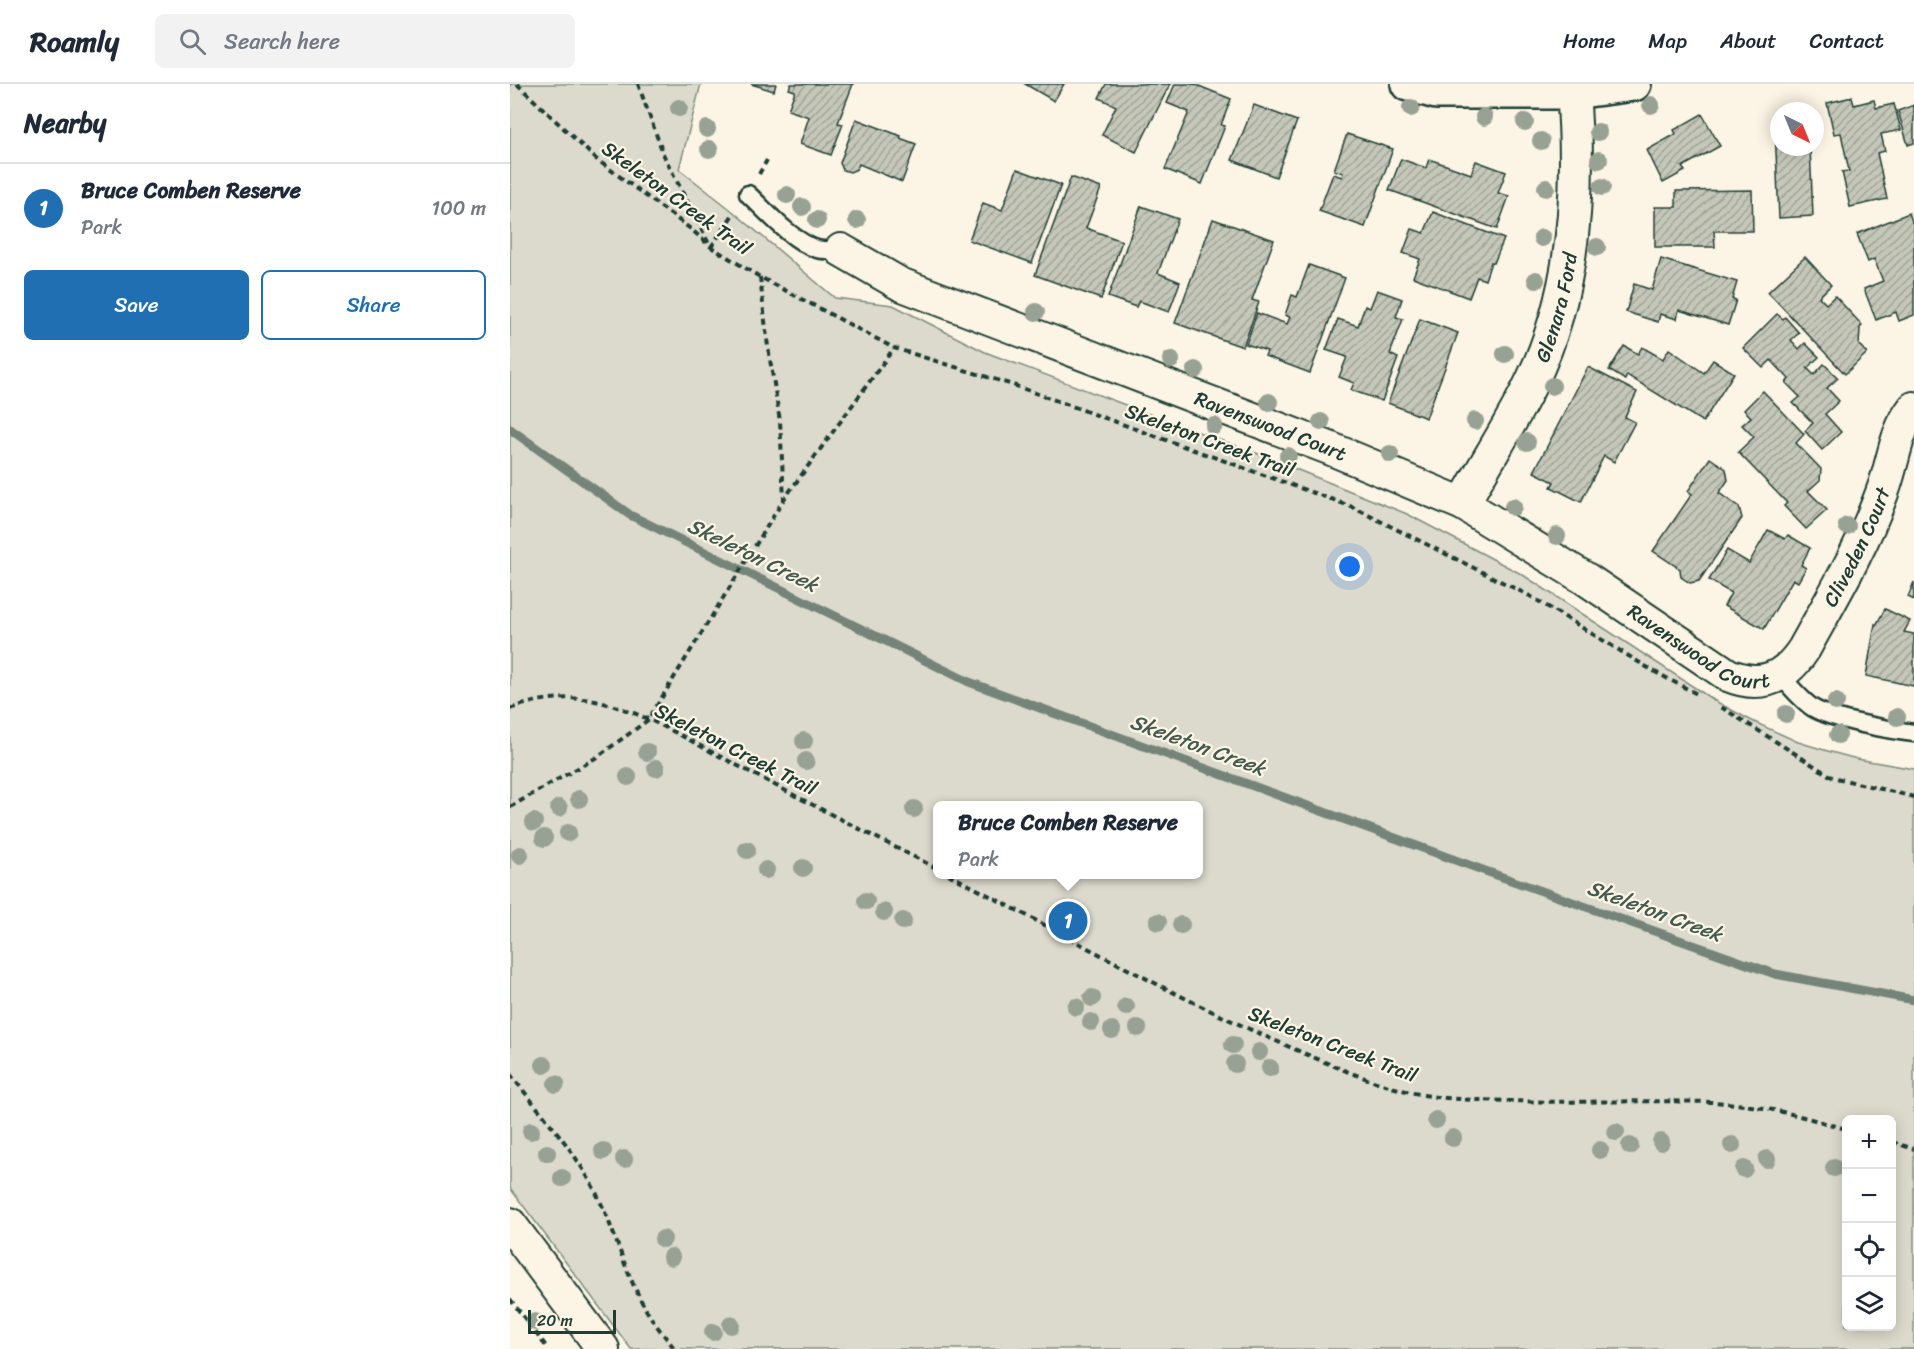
<!DOCTYPE html>
<meta charset="utf-8">
<style>
:root{--surface:#fff;--page:#f2f2f3;--text:#1f2937;--muted:#747a83;--line:#e0e1e3;--accent:#1f6fb2}
body{margin:0;font-family:Sriracha,sans-serif;background:var(--page);color:var(--text)}
.controls{position:absolute;right:18px;bottom:18px;display:grid;overflow:hidden;border-radius:9px;box-shadow:0 3px 15px #0003}
.controls button{width:54px;height:54px;display:grid;place-items:center;padding:0;border:0;border-bottom:2px solid var(--line);background:var(--surface);color:var(--text);font:30px sans-serif}
.compass{position:absolute;left:1260px;top:18px;width:54px;height:54px;border-radius:50%;background:var(--surface);box-shadow:0 3px 15px #0003;rotate:137deg}
.scale{position:absolute;left:18px;bottom:15px;width:88px;box-sizing:border-box;padding-left:6px;border:3px solid #1f3d34;border-top:0;font-size:16px;line-height:21px;white-space:nowrap;color:#1f3d34;-webkit-text-stroke:4px #fcf5e5;paint-order:stroke}
.you{position:absolute;left:840px;top:483px;width:21px;height:21px;margin:-15px;border:4px solid #fff;border-radius:50%;background:#1a73e8;box-shadow:0 0 0 9px #1a73e833}
.badge{display:grid;place-items:center;width:39px;height:39px;border-radius:50%;background:var(--accent);color:#fff;font-size:20px;font-weight:700}
.pin{position:absolute;translate:-50% -50%;border:3px solid #fff;box-shadow:0 2px 6px #0006}
.popup{position:absolute;left:423px;top:717px;width:270px;height:78px;box-sizing:border-box;display:grid;place-content:center;border-radius:9px;background:var(--surface);filter:drop-shadow(0 2px 4px #0005);font-size:20px;white-space:nowrap;color:var(--muted)}
.popup b{font-size:22px;color:var(--text)}
.popup::after{content:'';position:absolute;left:50%;top:100%;margin-left:-12px;border:12px solid transparent;border-top-color:var(--surface)}
.list{margin:0;padding:0;list-style:none}
h2{display:flex;justify-content:space-between;align-items:center;height:78px;margin:0;padding:0 24px;font-size:26px}
h2 small{font-size:20px;font-weight:400;color:var(--muted)}
.list li{display:grid;grid-template-columns:39px 1fr auto;gap:18px;align-items:center;box-sizing:border-box;height:90px;padding:0 24px;border-top:2px solid var(--line)}
.list b{display:block;font-size:22px;white-space:nowrap}
.list p{margin:0;font-size:20px;white-space:nowrap;color:var(--muted)}
.list em{font-size:20px;font-style:normal;color:var(--muted)}
.actions{display:flex;gap:12px;padding:18px 24px}
.actions a{flex:1;padding:14px 0;border:2px solid var(--accent);border-radius:9px;text-align:center;font-size:21px;color:var(--accent)}
.actions .main{background:var(--accent);color:#fff}
.icon{flex:none;width:33px;height:33px;fill:none;stroke:currentColor;stroke-width:2;stroke-linecap:round;stroke-linejoin:round}
.map{position:relative;flex:none;width:1404px;height:1265px;overflow:hidden}
header{display:flex;align-items:center;gap:36px;box-sizing:border-box;height:84px;padding:0 30px;background:var(--surface);border-bottom:2px solid var(--line)}
header strong{font-size:28px}
nav{display:flex;gap:33px;margin-inline-start:auto;font-size:21px}
.search{width:420px;height:54px;background:var(--page);display:flex;align-items:center;gap:15px;box-sizing:border-box;padding:0 21px;border-radius:9px;color:var(--muted);font-size:22px}
main{display:flex}
aside{flex:1;background:var(--surface)}
.map>svg:first-child{display:block}
.park{fill:#dcdacc;stroke:#7e8c80;stroke-width:1.5;fill-rule:evenodd}
.lines{fill:none;stroke-linecap:round;stroke-linejoin:round}
.stream{stroke:#758479;stroke-width:9}
.building{fill:url(#building-hatch);stroke:#1f3d34;stroke-width:1.5}
.lane-casing{stroke:#1f3d34;stroke-width:21}
.street-casing{stroke:#1f3d34;stroke-width:36}
.secondary-casing{stroke:#1f3d34;stroke-width:38}
.path{stroke:#1f3d34;stroke-width:4;stroke-dasharray:6 4.5;stroke-linecap:butt}
.lane{stroke:#fcf5e5;stroke-width:16}
.street{stroke:#fcf5e5;stroke-width:32}
.secondary{stroke:#fcf5e5;stroke-width:33}
.tree{fill:#97a194}
.labels{text-anchor:middle;stroke-width:4.5;stroke-linejoin:round;paint-order:stroke}
.street-label{font-size:20px;fill:#1f3d34;stroke:#fcf5e5}
.water-label{font-size:21px;font-style:italic;fill:#435a51;stroke:#fcf5e5}
</style>
<header>
<strong>Roamly</strong>
<div class="search"><svg class="icon" aria-label="search" viewBox="0 0 24 24"><circle cx="10" cy="10" r="6"/><path d="M15 15l6 6"/></svg>Search here</div>
<nav><a>Home</a><a>Map</a><a>About</a><a>Contact</a></nav>
</header>
<main>
<aside>
<h2>Nearby<small></small></h2>
<ul class="list">
<li><span class="badge">1</span><div><b>Bruce Comben Reserve</b><p>Park</p></div><em>100 m</em></li>
</ul>
<div class="actions"><a class="main">Save</a><a>Share</a></div>
</aside>
<div class="map">
<svg width="1404" height="1265" viewBox="0 0 1404 1265">
<defs>
<pattern id="building-hatch" width="6" height="6" patternUnits="userSpaceOnUse" patternTransform="scale(1.5)"><rect width="6" height="6" fill="#c5c7b9"/><path d="M-1 1l2-2M0 6l6-6M5 7l2-2" fill="none" stroke="#9fa397"/></pattern>
</defs>
<rect width="100%" height="100%" fill="#fcf5e5"/>
<filter id="ink" filterUnits="userSpaceOnUse"><feTurbulence type="fractalNoise" baseFrequency=".0167" numOctaves="2"/><feDisplacementMap in="SourceGraphic" scale="12" xChannelSelector="R" yChannelSelector="G"/><feConvolveMatrix kernelMatrix="1 2 1 2 8 2 1 2 1" color-interpolation-filters="sRGB"/></filter>
<g filter="url(#ink)">
<path class="park" d="M0 0H191L169 85 220 125 325 214 383 221 475 268 655 336 746 369 897 430 1013 491 1205 617 1242 637 1288 658 1321 668 1347 675 1404 685V1265H121L0 1104ZM428 722H688V790H428ZM1336 1036H1382V1242H1336Z"/>
<g class="lines">
<polyline class="stream" points="0,345 120,431 459,598 967,784 1265,890 1404,916"/>
</g>
<g class="building">
<polygon points="241,0 266,0 264,7"/>
<polygon points="281,0 343,0 328,39 333,40 321,71 290,60 299,33 278,26 285,7 279,5"/>
<polygon points="515,0 554,0 544,17"/>
<polygon points="596,0 660,0 626,68 592,51 606,22 589,14"/>
<polygon points="665,0 684,0 721,15 711,41 715,42 692,100 655,85 679,28 657,19"/>
<polygon points="1342,13 1344,21 1364,16 1366,24 1384,20 1391,46 1371,50 1375,67 1367,69 1377,115 1340,123 1332,88 1339,87 1331,49 1324,50 1317,19"/>
<polygon points="744,21 787,37 766,93 722,76"/>
<polygon points="1404,21 1404,59 1398,61 1388,27"/>
<polygon points="1192,30 1210,62 1172,83 1175,87 1153,99 1137,66 1166,50 1164,46"/>
<polygon points="346,35 391,52 390,54 406,60 392,98 349,80 347,85 340,88 333,86 330,79"/>
<polygon points="1265,45 1269,45 1269,63 1300,63 1303,132 1269,134"/>
<polygon points="837,50 883,65 855,143 809,127 823,90 832,93 833,89 824,86"/>
<polygon points="891,75 916,84 919,75 961,90 966,77 996,88 988,109 999,112 987,145 879,106"/>
<polygon points="507,85 551,101 522,179 459,156 473,119 492,126"/>
<polygon points="561,93 591,104 576,144 612,157 591,215 525,191"/>
<polygon points="1242,106 1243,147 1204,147 1205,163 1145,163 1145,123 1166,123 1166,107"/>
<polygon points="631,122 668,135 648,189 670,198 659,228 629,217 626,223 598,213"/>
<polygon points="923,128 994,155 984,179 981,178 975,196 967,193 959,214 903,193 910,175 893,169 902,145 914,149"/>
<polygon points="1399,129 1404,143 1404,231 1389,237 1386,228 1366,236 1354,205 1373,197 1364,175 1358,178 1347,150"/>
<polygon points="703,135 764,156 742,216 749,218 733,263 665,239"/>
<polygon points="1295,173 1321,201 1309,213 1316,220 1325,212 1352,241 1350,244 1349,261 1357,269 1335,290 1258,208"/>
<polygon points="1151,175 1227,198 1222,215 1226,216 1218,241 1169,226 1167,235 1150,230 1148,238 1116,228 1124,200 1142,206"/>
<polygon points="799,181 835,194 800,289 755,272 757,267 736,260 747,229 777,240 780,233 775,231 782,211 787,213"/>
<polygon points="867,206 892,215 886,233 893,235 880,270 888,274 872,317 841,306 844,299 829,293 837,273 816,266 828,235 848,242 855,222 860,224"/>
<polygon points="1267,230 1273,235 1275,233 1289,249 1281,256 1289,265 1295,259 1309,273 1297,284 1304,291 1314,280 1328,294 1317,304 1329,317 1315,330 1331,348 1312,366 1295,347 1303,339 1283,319 1290,313 1276,299 1279,295 1261,276 1253,284 1233,264"/>
<polygon points="910,235 948,249 916,334 878,319"/>
<polygon points="1114,262 1128,270 1132,263 1153,275 1159,265 1194,289 1203,276 1224,289 1193,338 1117,291 1115,296 1099,286"/>
<polygon points="1078,283 1127,308 1115,333 1125,338 1104,378 1094,372 1071,418 1041,403 1044,398 1024,388"/>
<polygon points="1253,307 1294,350 1286,359 1311,385 1310,396 1298,407 1317,426 1296,445 1274,422 1277,419 1228,368 1244,353 1232,341 1241,333 1234,326"/>
<polygon points="1200,374 1216,385 1218,396 1209,409 1229,423 1232,434 1189,497 1180,499 1171,493 1170,485 1143,467 1182,410 1178,407"/>
<polygon points="1258,446 1275,455 1278,451 1300,464 1291,481 1296,484 1288,498 1283,495 1254,545 1214,522 1221,509 1199,496 1217,466 1239,479"/>
<polygon points="1404,498 1404,516 1398,513"/>
<polygon points="1375,525 1400,537 1394,548 1404,550 1404,602 1356,592 1365,540 1366,541"/>
</g>
<g class="lines">
<defs>
<g id="lane">
<path d="M238 110C256 127 283 158 307 165 315 167 323 166 331 166"/>
<path d="M1270 591C1280 602 1291 616 1303 624 1323 636 1380 646 1404 649"/>
</g>
<g id="street">
<path id="s1" d="M331 166 390 200 819 364 953 420 1076 495 1218 591C1252 605 1275 594 1294 565 1322 514 1352 464 1372 409 1384 379 1384 349 1404 324"/>
<path id="s2" d="M953 420C975 379 1002 339 1022 297 1065 208 1071 105 1063 8"/>
<polyline points="0,1140 93,1265"/>
</g>
<polyline id="secondary" points="898,0 926,8 1063,8 1124,0"/>
</defs>
<use href="#lane" class="lane-casing"/>
<use href="#street" class="street-casing"/>
<use href="#secondary" class="secondary-casing"/>
<g class="path">
<polyline points="7,0 86,75 182,146 201,163 250,193 384,264 503,301 840,422 1020,512 1145,588 1189,611"/>
<polyline points="128,0 154,72 199,160"/>
<polyline points="249,90 257,76"/>
<polyline points="201,163 224,129"/>
<polyline points="250,193 258,263 270,337 274,415"/>
<polyline points="1211,623 1322,693 1404,713"/>
<path d="M0 625C26 615 52 612 80 616 129 625 174 654 217 676 287 713 357 749 428 785"/>
<polyline points="0,723 87,673 138,636 274,415 384,264"/>
<path d="M438 790C550 848 660 911 775 961 819 980 867 1002 914 1011 942 1016 972 1016 1000 1017 1067 1019 1134 1016 1201 1018 1248 1020 1292 1032 1336 1045"/>
<path d="M0 990C28 1026 61 1061 82 1101 103 1139 112 1182 133 1220 141 1236 154 1251 165 1265"/>
<polyline points="1382,1058 1404,1065"/>
<polyline points="0,1215 38,1265"/>
</g>
<use href="#lane" class="lane"/>
<use href="#street" class="street"/>
<use href="#secondary" class="secondary"/>
</g>
<g class="tree">
<circle cx="1141" cy="21" r="9"/>
<circle cx="169" cy="24" r="9"/>
<circle cx="901" cy="24" r="9"/>
<circle cx="974" cy="33" r="9"/>
<circle cx="1015" cy="38" r="9"/>
<circle cx="197" cy="45" r="9"/>
<circle cx="1088" cy="48" r="9"/>
<circle cx="1031" cy="57" r="9"/>
<circle cx="199" cy="65" r="9"/>
<circle cx="1089" cy="76" r="9"/>
<circle cx="1092" cy="103" r="9"/>
<circle cx="1036" cy="104" r="9"/>
<circle cx="277" cy="111" r="9"/>
<circle cx="292" cy="123" r="9"/>
<circle cx="307" cy="136" r="9"/>
<circle cx="347" cy="136" r="9"/>
<circle cx="1032" cy="154" r="9"/>
<circle cx="1087" cy="163" r="9"/>
<circle cx="1026" cy="196" r="9"/>
<circle cx="526" cy="228" r="9"/>
<circle cx="995" cy="270" r="9"/>
<circle cx="661" cy="276" r="9"/>
<circle cx="685" cy="286" r="9"/>
<circle cx="1042" cy="302" r="9"/>
<circle cx="759" cy="318" r="9"/>
<circle cx="965" cy="337" r="9"/>
<circle cx="811" cy="338" r="9"/>
<circle cx="704" cy="342" r="9"/>
<circle cx="1017" cy="358" r="9"/>
<circle cx="880" cy="370" r="9"/>
<circle cx="778" cy="372" r="9"/>
<circle cx="1003" cy="423" r="9"/>
<circle cx="1337" cy="442" r="9"/>
<circle cx="1047" cy="452" r="9"/>
<circle cx="1326" cy="618" r="9"/>
<circle cx="1276" cy="630" r="9"/>
<circle cx="1387" cy="633" r="9"/>
<circle cx="1328" cy="651" r="9"/>
<circle cx="294" cy="657" r="9"/>
<circle cx="137" cy="668" r="9"/>
<circle cx="296" cy="677" r="9"/>
<circle cx="146" cy="684" r="9"/>
<circle cx="118" cy="693" r="9"/>
<circle cx="69" cy="715" r="9"/>
<circle cx="49" cy="724" r="9"/>
<circle cx="404" cy="725" r="9"/>
<circle cx="24" cy="738" r="9"/>
<circle cx="58" cy="749" r="9"/>
<circle cx="34" cy="754" r="9"/>
<circle cx="237" cy="766" r="9"/>
<circle cx="10" cy="771" r="9"/>
<circle cx="293" cy="784" r="9"/>
<circle cx="256" cy="786" r="9"/>
<circle cx="356" cy="817" r="9"/>
<circle cx="374" cy="828" r="9"/>
<circle cx="393" cy="837" r="9"/>
<circle cx="648" cy="838" r="9"/>
<circle cx="671" cy="841" r="9"/>
<circle cx="582" cy="914" r="9"/>
<circle cx="566" cy="923" r="9"/>
<circle cx="616" cy="923" r="9"/>
<circle cx="581" cy="938" r="9"/>
<circle cx="628" cy="944" r="9"/>
<circle cx="602" cy="946" r="9"/>
<circle cx="723" cy="961" r="9"/>
<circle cx="749" cy="968" r="9"/>
<circle cx="725" cy="980" r="9"/>
<circle cx="34" cy="981" r="9"/>
<circle cx="760" cy="984" r="9"/>
<circle cx="46" cy="1000" r="9"/>
<circle cx="926" cy="1036" r="9"/>
<circle cx="21" cy="1047" r="9"/>
<circle cx="1106" cy="1048" r="9"/>
<circle cx="943" cy="1054" r="9"/>
<circle cx="1151" cy="1058" r="9"/>
<circle cx="1222" cy="1061" r="9"/>
<circle cx="1120" cy="1062" r="9"/>
<circle cx="1090" cy="1066" r="9"/>
<circle cx="93" cy="1067" r="9"/>
<circle cx="37" cy="1069" r="9"/>
<circle cx="114" cy="1075" r="9"/>
<circle cx="1257" cy="1075" r="9"/>
<circle cx="1324" cy="1084" r="9"/>
<circle cx="1234" cy="1085" r="9"/>
<circle cx="52" cy="1094" r="9"/>
<circle cx="153" cy="1155" r="9"/>
<circle cx="161" cy="1173" r="9"/>
<circle cx="25" cy="1238" r="9"/>
<circle cx="221" cy="1241" r="9"/>
<circle cx="203" cy="1248" r="9"/>
</g>
</g>
<g class="labels">
<g class="street-label">
<text transform="translate(167 114) rotate(36)" y="7">Skeleton Creek Trail</text>
<text dy="7" stroke="none"><textPath href="#s2" startOffset="219">Glenara Ford</textPath></text>
<text dy="7" stroke="none"><textPath href="#s1" startOffset="465">Ravenswood Court</textPath></text>
<text transform="translate(700 356) rotate(20)" y="7">Skeleton Creek Trail</text>
<text dy="7" stroke="none"><textPath href="#s1" startOffset="1192">Cliveden Court</textPath></text>
<text dy="7" stroke="none"><textPath href="#s1" startOffset="950">Ravenswood Court</textPath></text>
<text transform="translate(226 665) rotate(27)" y="7">Skeleton Creek Trail</text>
<text transform="translate(823 960) rotate(21)" y="7">Skeleton Creek Trail</text>
</g>
<g class="water-label">
<text transform="translate(243 471) rotate(26)" y="7">Skeleton Creek</text>
<text transform="translate(688 661) rotate(20)" y="7">Skeleton Creek</text>
<text transform="translate(1145 827) rotate(20)" y="7">Skeleton Creek</text>
</g>
</g>
</svg>
<div class="controls">
<button>+</button>
<button>−</button>
<button><svg class="icon" aria-label="locate" viewBox="0 0 24 24"><circle cx="12" cy="12" r="6"/><path d="M12 2v4M12 18v4M2 12h4M18 12h4"/></svg></button>
<button><svg class="icon" aria-label="layers" viewBox="0 0 24 24"><path d="M12 4l9 5-9 5-9-5zM3 14l9 5 9-5"/></svg></button>
</div>
<svg class="compass" viewBox="-18 -18 36 36"><path d="M0-13l5 13h-10z" fill="#e53935"/><path d="M0 13l5-13h-10z" fill="#747a83"/></svg>
<div class="scale">20 m</div>
<div class="you"></div>
<div class="pin badge" style="left:558px;top:837px">1</div>
<div class="popup"><b>Bruce Comben Reserve</b>Park</div>
</div>
</main>
